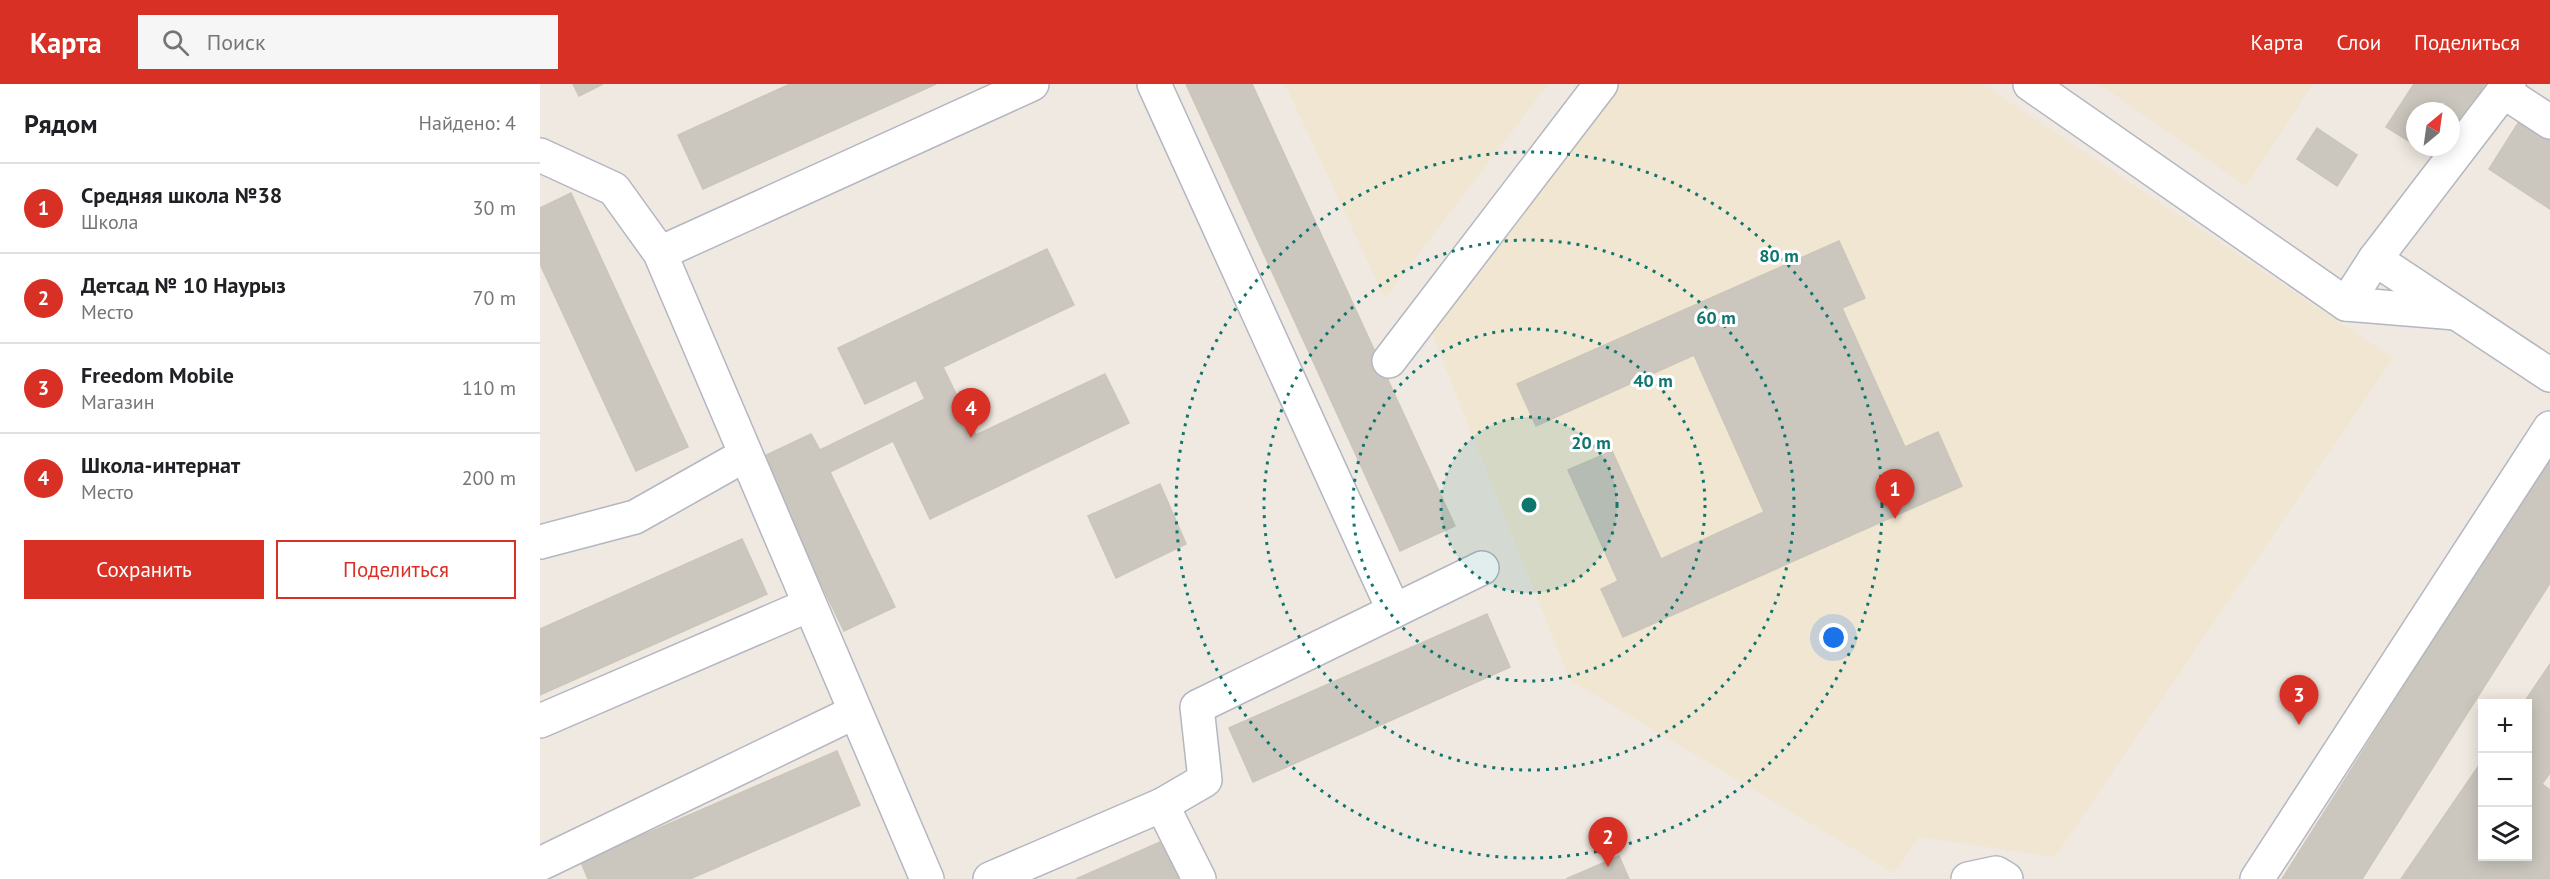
<!DOCTYPE html>
<html lang="ru">
<meta charset="utf-8">
<style>
:root{--surface:#fff;--page:#f6f6f6;--text:#202124;--muted:#757577;--line:#e0e0e0;--accent:#d93025}
body{margin:0;font-family:"PT Sans",sans-serif;background:var(--page);color:var(--text)}
.controls{position:absolute;right:18px;bottom:18px;display:grid;overflow:hidden;border-radius:0px;box-shadow:0 3px 15px #0003}
.controls button{width:54px;height:54px;display:grid;place-items:center;padding:0;border:0;border-bottom:2px solid var(--line);background:var(--surface);color:var(--text);font:30px sans-serif}
.compass{position:absolute;left:1866px;top:18px;width:54px;height:54px;border-radius:50%;background:var(--surface);box-shadow:0 3px 15px #0003;rotate:29deg}
.you{position:absolute;left:1294px;top:554px;width:21px;height:21px;margin:-15px;border:4px solid #fff;border-radius:50%;background:#1a73e8;box-shadow:0 0 0 9px #1a73e833}
.badge{display:grid;place-items:center;width:39px;height:39px;border-radius:50%;background:var(--accent);color:#fff;font-size:20px;font-weight:700}
.pin{position:absolute;translate:-50% -50px;filter:drop-shadow(0 2px 3px #0008)}
.pin::after{content:'';position:absolute;top:32px;width:21px;height:18px;background:inherit;clip-path:polygon(0 0,100% 0,50% 100%)}
.list{margin:0;padding:0;list-style:none}
h2{display:flex;justify-content:space-between;align-items:center;height:78px;margin:0;padding:0 24px;font-size:26px}
h2 small{font-size:20px;font-weight:400;color:var(--muted)}
.list li{display:grid;grid-template-columns:39px 1fr auto;gap:18px;align-items:center;box-sizing:border-box;height:90px;padding:0 24px;border-top:2px solid var(--line)}
.list b{display:block;font-size:22px;white-space:nowrap}
.list p{margin:0;font-size:20px;white-space:nowrap;color:var(--muted)}
.list em{font-size:20px;font-style:normal;color:var(--muted)}
.actions{display:flex;gap:12px;padding:18px 24px}
.actions a{flex:1;padding:14px 0;border:2px solid var(--accent);border-radius:0px;text-align:center;font-size:21px;color:var(--accent)}
.actions .main{background:var(--accent);color:#fff}
.icon{flex:none;width:33px;height:33px;fill:none;stroke:currentColor;stroke-width:2;stroke-linecap:round;stroke-linejoin:round}
.map{position:relative;flex:none;width:2010px;height:795px;overflow:hidden}
header{display:flex;align-items:center;gap:36px;box-sizing:border-box;height:84px;padding:0 30px;background:var(--accent);color:#fff}
header strong{font-size:28px}
nav{display:flex;gap:33px;margin-inline-start:auto;font-size:21px}
.search{width:420px;height:54px;background:var(--page);display:flex;align-items:center;gap:15px;box-sizing:border-box;padding:0 21px;border-radius:0px;color:var(--muted);font-size:22px}
main{display:flex}
aside{flex:1;background:var(--surface)}
.map>svg:first-child{display:block}
.education{fill:#f0e6d1}
.building{fill:#cbc7bf;stroke:#cbc5ba;stroke-width:1.5}
.lines{fill:none;stroke-linecap:round;stroke-linejoin:round}
.minor-casing{stroke:#b4b7c1;stroke-width:36}
.minor{stroke:#fff;stroke-width:33}
.ring{fill:none;stroke:#0f766e;stroke-width:3;stroke-dasharray:3 6}
.centre{fill:#0f766e;stroke:#fff;stroke-width:3}
.ring-label{font-size:18px;text-anchor:middle;font-weight:bold;fill:#0f766e;stroke:#fff;stroke-width:6;stroke-linejoin:round;paint-order:stroke}
</style>
<header>
<strong>Карта</strong>
<div class="search"><svg class="icon" aria-label="search" viewBox="0 0 24 24"><circle cx="10" cy="10" r="6"/><path d="M15 15l6 6"/></svg>Поиск</div>
<nav><a>Карта</a><a>Слои</a><a>Поделиться</a></nav>
</header>
<main>
<aside>
<h2>Рядом<small>Найдено: 4</small></h2>
<ul class="list">
<li><span class="badge">1</span><div><b>Средняя школа №38</b><p>Школа</p></div><em>30 m</em></li>
<li><span class="badge">2</span><div><b>Детсад № 10 Наурыз</b><p>Место</p></div><em>70 m</em></li>
<li><span class="badge">3</span><div><b>Freedom Mobile</b><p>Магазин</p></div><em>110 m</em></li>
<li><span class="badge">4</span><div><b>Школа-интернат</b><p>Место</p></div><em>200 m</em></li>
</ul>
<div class="actions"><a class="main">Сохранить</a><a>Поделиться</a></div>
</aside>
<div class="map">
<svg width="2010" height="795" viewBox="0 0 2010 795">
<rect width="100%" height="100%" fill="#efe9e1"/>
<g class="education">
<polygon points="745,0 1008,0 845,214"/>
<polygon points="1079,0 1442,0 1853,274 1515,773 1379,753 1354,789 1030,596 889,242 941,168"/>
<polygon points="1559,0 1773,0 1706,102"/>
</g>
<g class="building">
<polygon points="33,0 63,0 39,12"/>
<polygon points="250,0 396,0 163,105 138,51"/>
<polygon points="646,0 712,0 915,442 860,467"/>
<polygon points="1874,0 1945,0 1911,54 1911,27 1875,27 1875,61 1846,43"/>
<polygon points="1980,36 2010,55 2010,125 1949,85"/>
<polygon points="1777,44 1817,71 1797,102 1757,75"/>
<polygon points="1878,63 1906,63 1898,76"/>
<polygon points="31,109 148,363 96,387 0,180 0,124"/>
<polygon points="1299,157 1325,214 1302,224 1365,363 1398,348 1422,402 1083,553 1061,505 1078,497 1028,386 1072,367 1121,475 1224,428 1154,271 996,342 977,300"/>
<polygon points="507,165 534,221 403,283 436,351 565,290 589,339 390,435 353,357 290,388 355,523 304,547 220,374 271,350 280,366 385,315 376,296 325,320 298,264"/>
<polygon points="2010,372 2010,499 1822,795 1742,795"/>
<polygon points="620,400 646,460 576,494 548,432"/>
<polygon points="202,455 227,510 0,611 0,545"/>
<polygon points="947,530 970,583 713,698 689,644"/>
<polygon points="2010,580 2010,689 2002,700 2010,706 2010,795 1861,795 1942,677 1942,772 1988,772 1988,620 1983,620"/>
<polygon points="297,667 320,721 150,795 48,795 41,778"/>
<polygon points="627,755 645,795 536,795"/>
<polygon points="1079,772 1089,795 1026,795"/>
</g>
<g class="lines">
<defs>
<g id="minor">
<polyline points="614,0 854,527"/>
<polyline points="1490,0 1806,220 1916,229"/>
<polyline points="1964,8 2010,38"/>
<polyline points="0,71 74,105 120,169 387,795"/>
<polyline points="120,169 492,0"/>
<polyline points="1835,175 2010,291"/>
<polyline points="1806,220 1835,175 1969,0"/>
<polyline points="849,277 1061,0"/>
<polyline points="0,458 95,433 205,371"/>
<polyline points="0,637 269,521"/>
<polyline points="622,721 659,795"/>
<polyline points="0,780 315,628"/>
<polyline points="450,795 622,721 665,696 657,623 942,484"/>
<polyline points="1428,795 1456,789 1466,795"/>
<polyline points="1717,795 2010,344"/>
</g>
</defs>
<use href="#minor" class="minor-casing"/>
<use href="#minor" class="minor"/>
</g>
<circle cx="989" cy="421" r="88" fill="#0f766e" fill-opacity=".12"/>
<g class="ring">
<circle cx="989" cy="421" r="88"/>
<circle cx="989" cy="421" r="176"/>
<circle cx="989" cy="421" r="265"/>
<circle cx="989" cy="421" r="353"/>
</g>
<circle cx="989" cy="421" r="9" class="centre"/>
<g class="ring-label">
<text x="1239" y="178">80 m</text>
<text x="1176" y="240">60 m</text>
<text x="1113" y="303">40 m</text>
<text x="1051" y="365">20 m</text>
</g>
</svg>
<div class="controls">
<button>+</button>
<button>−</button>
<button><svg class="icon" aria-label="layers" viewBox="0 0 24 24"><path d="M12 4l9 5-9 5-9-5zM3 14l9 5 9-5"/></svg></button>
</div>
<svg class="compass" viewBox="-18 -18 36 36"><path d="M0-13l5 13h-10z" fill="#e53935"/><path d="M0 13l5-13h-10z" fill="#757577"/></svg>
<div class="you"></div>
<div class="pin badge" style="left:1355px;top:435px">1</div>
<div class="pin badge" style="left:1068px;top:783px">2</div>
<div class="pin badge" style="left:1759px;top:641px">3</div>
<div class="pin badge" style="left:431px;top:354px">4</div>
</div>
</main>
